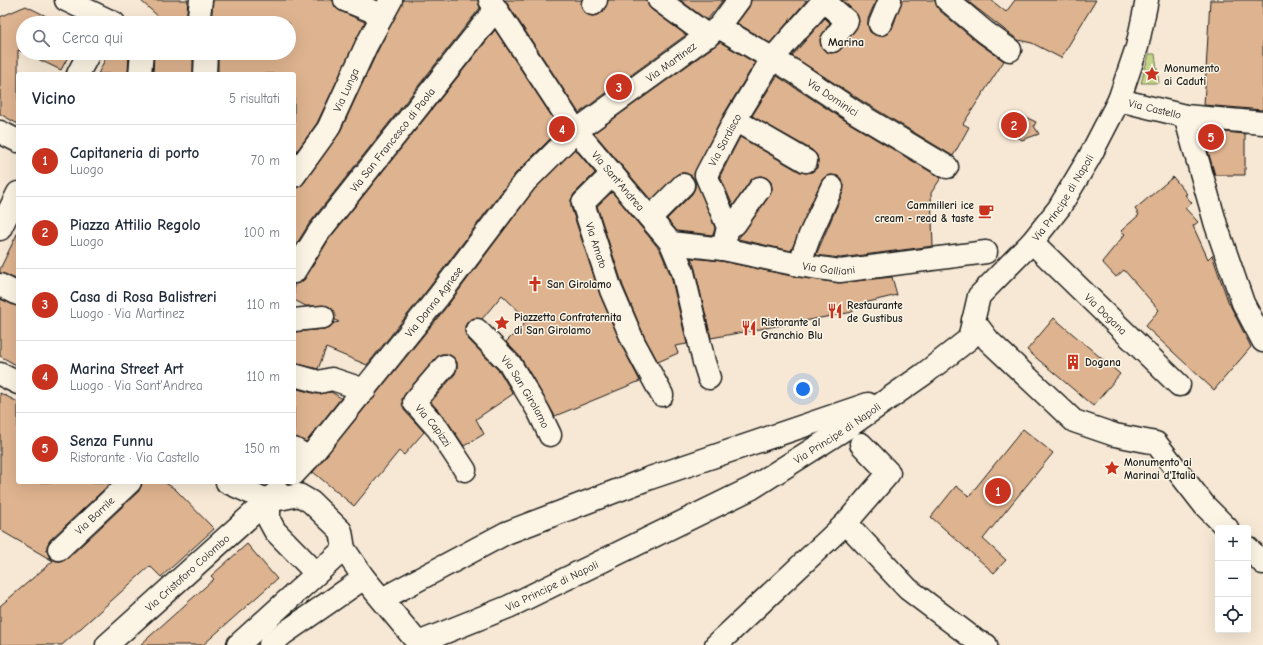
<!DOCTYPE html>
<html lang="it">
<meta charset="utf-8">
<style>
:root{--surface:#fff;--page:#f6f6f7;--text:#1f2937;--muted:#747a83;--line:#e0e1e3;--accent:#c8321e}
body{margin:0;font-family:"Comic Neue",sans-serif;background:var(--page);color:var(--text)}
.controls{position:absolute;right:12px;bottom:12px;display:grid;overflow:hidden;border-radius:4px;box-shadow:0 4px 16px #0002}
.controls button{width:36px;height:36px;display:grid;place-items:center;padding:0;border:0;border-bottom:1px solid var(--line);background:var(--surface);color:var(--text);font:20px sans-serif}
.you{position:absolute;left:803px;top:389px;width:14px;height:14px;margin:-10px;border:3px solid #fff;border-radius:50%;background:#1a73e8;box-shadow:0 0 0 6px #1a73e833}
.badge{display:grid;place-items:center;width:26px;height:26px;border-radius:50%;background:var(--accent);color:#fff;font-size:13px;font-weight:700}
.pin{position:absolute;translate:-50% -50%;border:2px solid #fff;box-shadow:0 1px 4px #0006}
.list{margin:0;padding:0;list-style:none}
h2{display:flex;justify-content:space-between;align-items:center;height:52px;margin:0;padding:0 16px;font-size:17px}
h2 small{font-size:13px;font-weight:400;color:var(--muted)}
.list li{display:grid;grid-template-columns:26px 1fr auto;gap:12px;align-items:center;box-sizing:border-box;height:72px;padding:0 16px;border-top:1px solid var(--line)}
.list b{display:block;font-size:15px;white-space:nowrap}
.list p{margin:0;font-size:13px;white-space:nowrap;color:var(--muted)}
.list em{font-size:13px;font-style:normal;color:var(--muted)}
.icon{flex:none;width:22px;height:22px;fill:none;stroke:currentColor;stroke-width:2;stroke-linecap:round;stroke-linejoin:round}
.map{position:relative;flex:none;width:1263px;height:645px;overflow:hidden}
.search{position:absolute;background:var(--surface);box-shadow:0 4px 16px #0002;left:16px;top:16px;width:280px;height:44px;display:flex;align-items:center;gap:10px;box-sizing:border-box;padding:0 14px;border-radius:22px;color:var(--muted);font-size:15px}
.panel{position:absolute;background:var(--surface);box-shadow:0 4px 16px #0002;left:16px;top:72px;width:280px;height:412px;border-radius:4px}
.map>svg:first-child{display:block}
.green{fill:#c3d387;stroke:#707852}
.building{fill:#deb38f;stroke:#1c1c1c}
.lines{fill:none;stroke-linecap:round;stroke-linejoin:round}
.minor-casing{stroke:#1c1c1c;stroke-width:25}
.minor{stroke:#fcf5e5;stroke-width:22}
.labels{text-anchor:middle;stroke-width:3;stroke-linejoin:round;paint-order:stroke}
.street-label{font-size:11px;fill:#1c1c1c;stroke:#fcf5e5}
.poi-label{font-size:11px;font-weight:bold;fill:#1c1c1c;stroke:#fcf5e5;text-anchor:start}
.neighbourhood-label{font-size:12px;font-weight:bold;fill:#1c1c1c;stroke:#fcf5e5}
</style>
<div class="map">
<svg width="1263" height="645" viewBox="0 0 1263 645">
<rect width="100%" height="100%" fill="#f6e8d4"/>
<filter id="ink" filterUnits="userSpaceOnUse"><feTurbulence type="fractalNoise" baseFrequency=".025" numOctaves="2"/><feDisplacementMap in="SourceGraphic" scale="8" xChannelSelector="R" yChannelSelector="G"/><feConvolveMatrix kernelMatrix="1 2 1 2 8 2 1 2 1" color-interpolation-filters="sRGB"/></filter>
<g filter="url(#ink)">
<polygon class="green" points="1149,54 1155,54 1159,83 1141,83"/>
<g class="building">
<polygon points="140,0 188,0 186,23 159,23 160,18"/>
<polygon points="213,0 333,0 335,7 340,11 365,22 317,123 294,155 294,74 218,74 218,53 289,53 289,23 211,23"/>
<polygon points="403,0 478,0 480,8 309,224 294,248 294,188 299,187 304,183 339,134 377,52"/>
<polygon points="505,0 582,0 582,9 586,14 592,16 598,15 603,12 608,0 647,0 648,5 652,10 686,35 579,113"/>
<polygon points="680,0 723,0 707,20"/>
<polygon points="751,0 807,0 770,43 737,23 749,7"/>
<polygon points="842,0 876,0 868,19 868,26 870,32 875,35 881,36 887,34 892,29 902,0 935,0 939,10 977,42 1004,61 963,124 969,127 953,156 862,101 792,56 825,18 830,23 820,39 821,46 825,51 831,53 837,52 842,48 859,22 855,12"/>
<polygon points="966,0 991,0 1006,12 1015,0 1096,0 1061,58 1032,43 1018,40"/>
<polygon points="1210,0 1263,0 1263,110 1204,105"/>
<polygon points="26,6 60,23 23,23 23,52 18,50 18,124 0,114 0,17"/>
<polygon points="495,30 560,129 515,174 428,289 367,365 326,348 318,369 294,363 294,332 324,329 330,327 334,323 339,322 335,320 333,310 328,306 306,306 294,300 294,284 300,283 305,279 329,239"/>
<polygon points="720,42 755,63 724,114 694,174 715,228 713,235 677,231 667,219 692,194 695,188 695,182 692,176 686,173 679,173 651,200 594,133"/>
<polygon points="25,53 70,53 61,70"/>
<polygon points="108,53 129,53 128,74 98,74"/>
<polygon points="154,53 193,53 193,74 153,74"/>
<polygon points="777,76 849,123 941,178 931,193 933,246 840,258 816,255 843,192 844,185 842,180 838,176 831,175 825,177 821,182 791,251 738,239 770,195 772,189 771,182 767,178 761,176 755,177 750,181 733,206 720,176 740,137 800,172 806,173 812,172 817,168 818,161 817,155 812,150 752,116"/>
<polygon points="1019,114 1036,122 1034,126 1039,134 1022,140 1007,130"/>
<polygon points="1205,130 1245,134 1245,175 1215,175 1205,141"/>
<polygon points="575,149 595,173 574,194 571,200 571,207 600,295 623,348 640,381 555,416 521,358 506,342 528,320 502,295 482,319 474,318 468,321 465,326 465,333 468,339 500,372 513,394 476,419 484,434 464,446 448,422 431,402 455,374 457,369 457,362 453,357 448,354 441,354 436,358 405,394 402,399 404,410 424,432 404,455 399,451 354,506 313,472 448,305 534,190"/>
<polygon points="1173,177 1187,194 1185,195 1192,203 1185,208 1198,222 1193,226 1208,259 1212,255 1228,301 1251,347 1214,390 1145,326 1159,310 1124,270 1116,277 1102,262 1125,234 1121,231 1139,215 1135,209"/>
<polygon points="612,192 660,250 671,276 687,344 675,346 678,353 658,362 645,338 623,286 597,206"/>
<polygon points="18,232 18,280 0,273 0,269"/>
<polygon points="691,258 721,261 796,277 838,283 892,277 897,295 852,306 853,312 711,338 695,269"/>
<polygon points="0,299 18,306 18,366 0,356"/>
<polygon points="1054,318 1120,374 1093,406 1027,350"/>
<polygon points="294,388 316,394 331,392 341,398 306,442 294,437"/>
<polygon points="0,393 18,402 18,482 112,482 50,540 47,546 47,551 50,558 56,561 61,561 68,558 139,491 142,482 164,482 175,489 214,529 161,577 150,566 62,645 0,645 0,606 53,561 0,530"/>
<polygon points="1023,429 1053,453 983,539 1006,560 994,573 931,517 956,486 969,496"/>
<polygon points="247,544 277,579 203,645 140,645 214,579 211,576"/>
</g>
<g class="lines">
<defs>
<g id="minor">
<polyline points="66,0 114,23"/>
<polyline points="345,0 382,15"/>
<path id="s1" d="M490 0 576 131 671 243 683 272 704 362 709 378"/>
<polyline points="659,0 708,36"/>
<polyline points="947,0 985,32 1010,50"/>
<polyline points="824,1 847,21 832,41"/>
<polyline points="593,4 596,0"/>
<polyline points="198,23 201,0"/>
<polyline points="880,24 890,0"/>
<path id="s2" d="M719 27 795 72 855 112 947 167"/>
<polyline points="78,74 89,53"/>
<polyline points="140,74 142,53"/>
<polyline points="205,74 206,53"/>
<path id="s3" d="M1119 100 1185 116 1263 123"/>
<polyline points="1185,116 1216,225 1243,303 1263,341"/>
<polyline points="735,120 806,161"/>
<polyline points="0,132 18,141"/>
<path id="s4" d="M611 175 583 203 611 290 634 343 662 395"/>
<path id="s5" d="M294 176 328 129 366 46 391 0"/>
<polyline points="650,218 683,185"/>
<polyline points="728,227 735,224 760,188"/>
<polyline points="0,229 18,193"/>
<path id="s6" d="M1032 242 1179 385"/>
<path id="s7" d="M671 243 723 249 799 265 840 271 986 252"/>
<path id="s8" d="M723 249 728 227 706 175 735 120 772 59 824 0"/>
<polyline points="799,265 810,235 832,187"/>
<path id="s9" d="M294 272 319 232 495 10"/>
<polyline points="0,285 18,294"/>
<polyline points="294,320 323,317"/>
<polyline points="973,320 989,341 1074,421 1115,435 1156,443 1205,506 1227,528"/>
<path id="s10" d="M477 330 510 364 539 412 550 435"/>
<path id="s11" d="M445 366 414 402 438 429 465 470"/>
<polyline points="0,374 18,383"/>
<polyline points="294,375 319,382 332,379 365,390"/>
<polyline points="294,449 309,458"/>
<path id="s12" d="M294 474 309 458 438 297 525 182 576 131 719 27 739 0"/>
<path id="s13" d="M227 482 269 501 299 495 311 502 341 531 344 549 364 578 418 643 508 607 752 488 848 427 924 374 969 339 979 296 1032 242 1059 208 1089 158 1119 100 1137 47 1147 0"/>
<polyline points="269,501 269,520 275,531 316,573"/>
<polyline points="846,523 908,589 978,642 986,645"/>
<polyline points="1248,548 1263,563"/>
<path id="s14" d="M59 549 130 482"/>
<polyline points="382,599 506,533 650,478 868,404"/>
<path id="s15" d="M107 645 278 491"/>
<polyline points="238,645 344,549"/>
<polyline points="270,645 283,634 364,578"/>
<polyline points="716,645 846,523 889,473 861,444"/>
</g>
</defs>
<use href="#minor" class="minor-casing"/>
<use href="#minor" class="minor"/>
</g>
</g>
<defs>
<symbol id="sight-bare" viewBox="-9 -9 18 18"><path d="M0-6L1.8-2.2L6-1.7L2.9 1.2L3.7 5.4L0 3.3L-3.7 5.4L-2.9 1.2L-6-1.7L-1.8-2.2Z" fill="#c8321e" stroke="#fcf5e5" stroke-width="2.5" paint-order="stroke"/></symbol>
<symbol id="cafe-bare" viewBox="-9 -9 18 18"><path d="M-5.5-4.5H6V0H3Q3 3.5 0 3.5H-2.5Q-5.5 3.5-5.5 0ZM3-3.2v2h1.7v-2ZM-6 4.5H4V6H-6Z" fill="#c8321e" stroke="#fcf5e5" stroke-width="2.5" paint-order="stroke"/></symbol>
<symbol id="church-bare" viewBox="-9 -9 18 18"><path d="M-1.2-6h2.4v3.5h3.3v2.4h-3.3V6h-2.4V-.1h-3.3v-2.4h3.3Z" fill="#c8321e" stroke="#fcf5e5" stroke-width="2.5" paint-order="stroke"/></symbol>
<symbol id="restaurant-bare" viewBox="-9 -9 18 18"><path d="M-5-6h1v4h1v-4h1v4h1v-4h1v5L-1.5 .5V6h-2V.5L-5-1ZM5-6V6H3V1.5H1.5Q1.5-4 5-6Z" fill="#c8321e" stroke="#fcf5e5" stroke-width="2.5" paint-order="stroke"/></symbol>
<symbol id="building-bare" viewBox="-9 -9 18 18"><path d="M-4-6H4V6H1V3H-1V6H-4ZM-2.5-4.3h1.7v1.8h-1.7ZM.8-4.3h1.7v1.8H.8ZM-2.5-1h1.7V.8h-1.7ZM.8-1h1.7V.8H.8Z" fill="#c8321e" stroke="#fcf5e5" stroke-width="2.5" paint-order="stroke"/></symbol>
</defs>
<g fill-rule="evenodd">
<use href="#sight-bare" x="1141" y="63" width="22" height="22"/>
<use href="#cafe-bare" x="975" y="200" width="22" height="22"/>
<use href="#church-bare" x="524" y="273" width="22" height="22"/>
<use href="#restaurant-bare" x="824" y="300" width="22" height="22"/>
<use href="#sight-bare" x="491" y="312" width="22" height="22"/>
<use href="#restaurant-bare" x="738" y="317" width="22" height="22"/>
<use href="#building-bare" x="1062" y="351" width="22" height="22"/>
<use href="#sight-bare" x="1101" y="457" width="22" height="22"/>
</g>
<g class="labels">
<g class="street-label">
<text dy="4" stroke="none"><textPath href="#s12" startOffset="562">Via Martinez</textPath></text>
<text dy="4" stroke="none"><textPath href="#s5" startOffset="101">Via Lunga</textPath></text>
<text dy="4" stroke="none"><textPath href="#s2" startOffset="134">Via Dominici</textPath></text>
<text dy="4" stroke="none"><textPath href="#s3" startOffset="37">Via Castello</textPath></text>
<text dy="4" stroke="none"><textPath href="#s9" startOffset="165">Via San Francesco di Paola</textPath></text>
<text dy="4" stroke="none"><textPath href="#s8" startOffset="119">Via Sardisco</textPath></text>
<text dy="4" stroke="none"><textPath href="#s1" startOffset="222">Via Sant'Andrea</textPath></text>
<text dy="4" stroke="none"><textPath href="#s13" startOffset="1076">Via Principe di Napoli</textPath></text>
<text dy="4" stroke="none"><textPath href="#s4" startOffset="84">Via Amato</textPath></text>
<text dy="4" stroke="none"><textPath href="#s7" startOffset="160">Via Galliani</textPath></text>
<text dy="4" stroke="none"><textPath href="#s12" startOffset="222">Via Donna Agnese</textPath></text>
<text dy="4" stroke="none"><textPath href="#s6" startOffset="103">Via Dogana</textPath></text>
<text dy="4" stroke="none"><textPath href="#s10" startOffset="79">Via San Girolamo</textPath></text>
<text dy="4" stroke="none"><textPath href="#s11" startOffset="78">Via Capizzi</textPath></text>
<text dy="4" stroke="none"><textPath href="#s13" startOffset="740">Via Principe di Napoli</textPath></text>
<text dy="4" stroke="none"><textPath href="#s14" startOffset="49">Via Barrile</textPath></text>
<text dy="4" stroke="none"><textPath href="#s15" startOffset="108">Via Cristoforo Colombo</textPath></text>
<text dy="4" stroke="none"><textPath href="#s13" startOffset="416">Via Principe di Napoli</textPath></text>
</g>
<g class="poi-label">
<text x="1164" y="72">Monumento<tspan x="1164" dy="13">ai Caduti</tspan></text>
<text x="974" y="209" text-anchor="end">Cammilleri ice<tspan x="974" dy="13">cream - read &amp; taste</tspan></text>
<text x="547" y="288">San Girolamo</text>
<text x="847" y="309">Restaurante<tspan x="847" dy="13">de Gustibus</tspan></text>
<text x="514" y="321">Piazzetta Confraternita<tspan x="514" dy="13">di San Girolamo</tspan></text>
<text x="761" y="326">Ristorante al<tspan x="761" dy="13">Granchio Blu</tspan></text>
<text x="1085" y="366">Dogana</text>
<text x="1124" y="466">Monumento ai<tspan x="1124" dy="13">Marinai d'Italia</tspan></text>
</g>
<g class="neighbourhood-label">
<text x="846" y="46">Marina</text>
</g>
</g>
</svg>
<div class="controls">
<button>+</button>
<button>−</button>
<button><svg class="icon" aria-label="locate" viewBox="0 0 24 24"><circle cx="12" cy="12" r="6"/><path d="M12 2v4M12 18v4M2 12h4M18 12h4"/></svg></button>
</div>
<div class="you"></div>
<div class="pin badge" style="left:998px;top:491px">1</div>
<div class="pin badge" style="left:1014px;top:125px">2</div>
<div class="pin badge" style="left:619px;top:87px">3</div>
<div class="pin badge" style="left:562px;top:129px">4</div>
<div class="pin badge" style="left:1211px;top:137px">5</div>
<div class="search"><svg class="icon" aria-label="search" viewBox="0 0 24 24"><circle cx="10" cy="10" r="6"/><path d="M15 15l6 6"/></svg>Cerca qui</div>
<section class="panel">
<h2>Vicino<small>5 risultati</small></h2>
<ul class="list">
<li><span class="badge">1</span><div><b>Capitaneria di porto</b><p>Luogo</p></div><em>70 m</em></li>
<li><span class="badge">2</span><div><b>Piazza Attilio Regolo</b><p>Luogo</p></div><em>100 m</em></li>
<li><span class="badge">3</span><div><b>Casa di Rosa Balistreri</b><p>Luogo · Via Martinez</p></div><em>110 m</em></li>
<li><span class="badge">4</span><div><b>Marina Street Art</b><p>Luogo · Via Sant'Andrea</p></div><em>110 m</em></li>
<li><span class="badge">5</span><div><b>Senza Funnu</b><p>Ristorante · Via Castello</p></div><em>150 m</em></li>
</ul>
</section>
</div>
